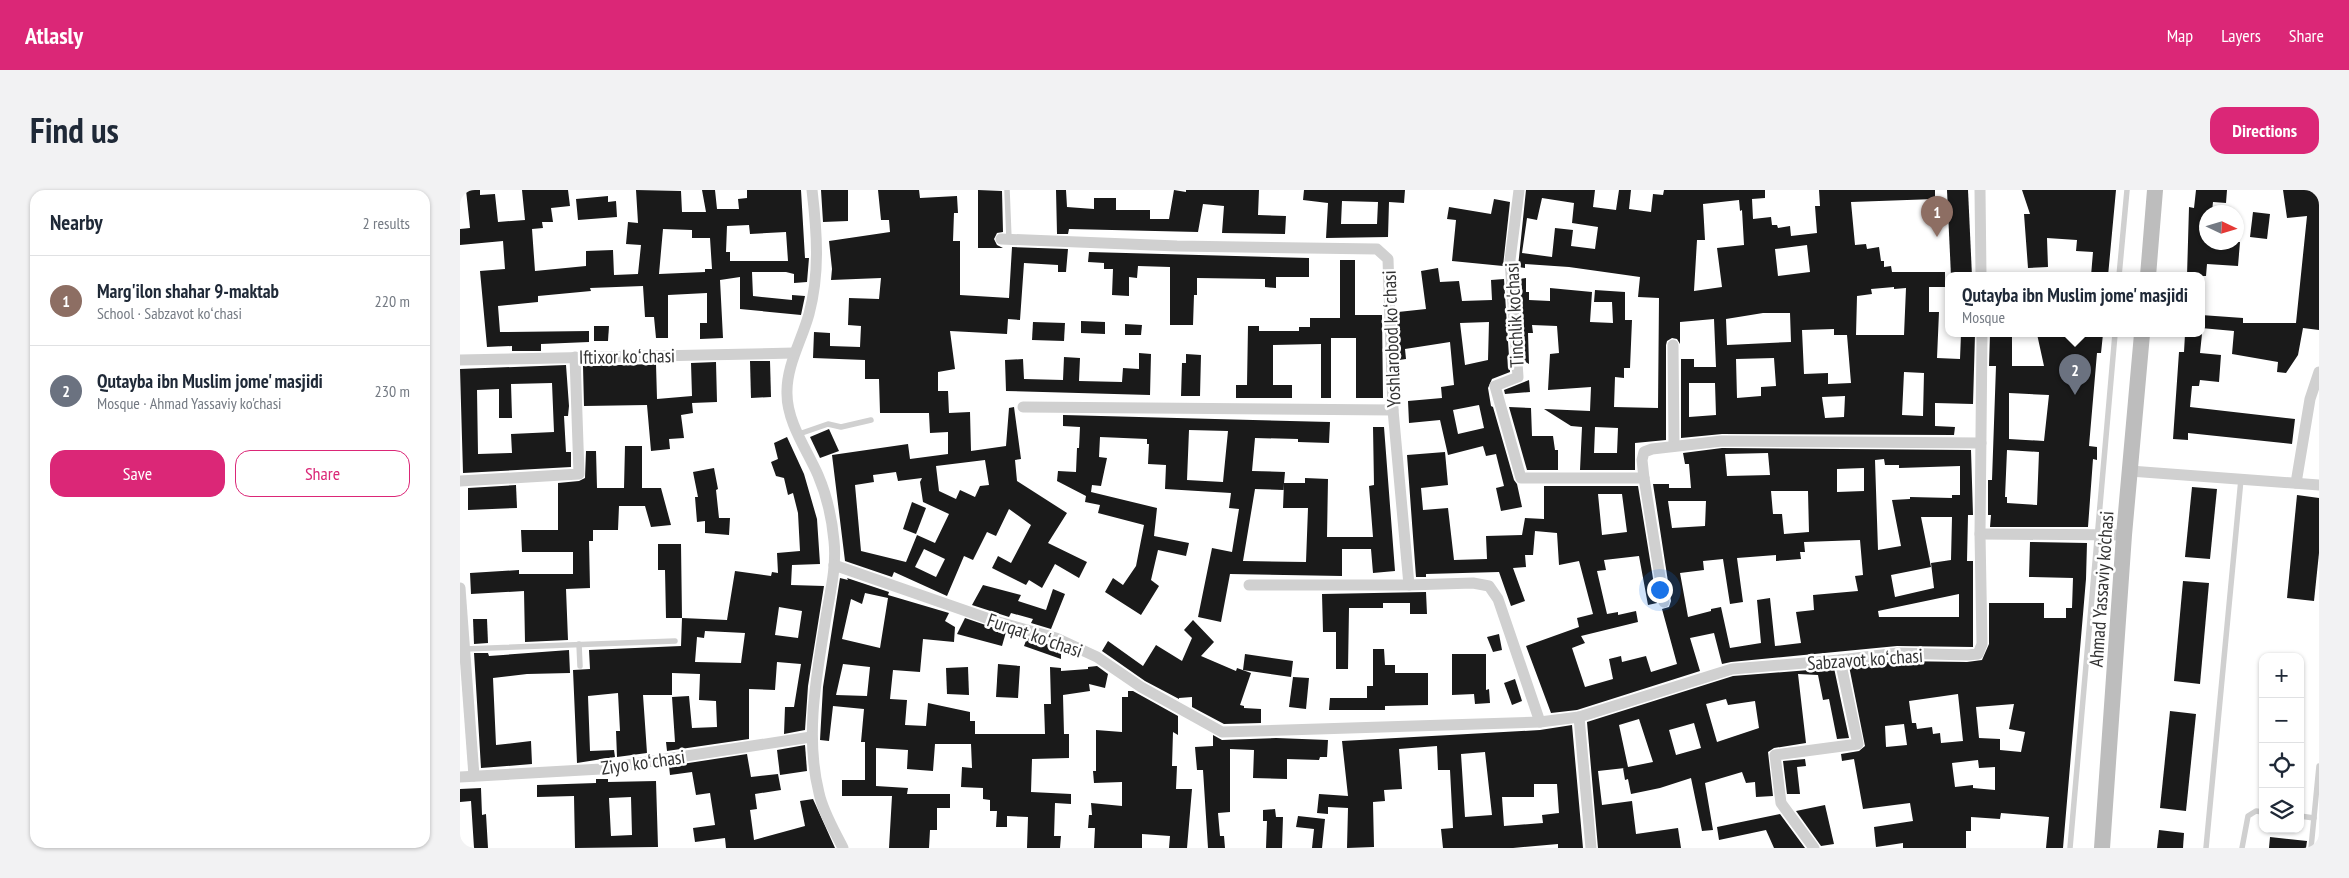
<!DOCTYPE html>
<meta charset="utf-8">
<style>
:root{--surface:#fff;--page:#f2f2f3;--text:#1f2937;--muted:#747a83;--line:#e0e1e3;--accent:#db2777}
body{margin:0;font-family:"PT Sans Narrow",sans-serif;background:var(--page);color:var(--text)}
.controls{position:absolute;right:15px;bottom:15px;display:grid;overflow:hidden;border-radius:10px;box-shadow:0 1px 4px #0004}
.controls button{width:45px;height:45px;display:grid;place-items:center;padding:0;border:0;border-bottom:1px solid var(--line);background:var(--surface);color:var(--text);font:25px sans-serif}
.compass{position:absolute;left:1739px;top:15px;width:45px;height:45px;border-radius:50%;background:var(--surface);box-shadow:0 1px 4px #0004;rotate:94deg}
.you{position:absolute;left:1199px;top:399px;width:18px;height:18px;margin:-12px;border:4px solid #fff;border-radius:50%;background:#1a73e8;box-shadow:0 0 0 8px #1a73e833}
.badge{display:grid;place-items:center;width:32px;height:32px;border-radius:50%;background:var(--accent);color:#fff;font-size:16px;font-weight:700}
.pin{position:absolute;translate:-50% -41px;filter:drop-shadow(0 1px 2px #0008)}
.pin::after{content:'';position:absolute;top:26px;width:18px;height:15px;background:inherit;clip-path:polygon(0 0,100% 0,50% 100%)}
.popup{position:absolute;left:1485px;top:82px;width:260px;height:65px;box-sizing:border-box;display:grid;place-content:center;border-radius:10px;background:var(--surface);filter:drop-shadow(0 1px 4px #0005);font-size:16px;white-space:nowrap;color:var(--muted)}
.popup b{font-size:19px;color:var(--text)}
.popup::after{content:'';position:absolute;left:50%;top:100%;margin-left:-10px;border:10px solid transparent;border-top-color:var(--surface)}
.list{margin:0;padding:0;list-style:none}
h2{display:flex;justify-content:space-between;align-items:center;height:65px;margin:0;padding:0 20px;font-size:21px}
h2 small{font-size:16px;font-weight:400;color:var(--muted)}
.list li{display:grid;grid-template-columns:32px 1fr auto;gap:15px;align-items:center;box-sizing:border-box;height:90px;padding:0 20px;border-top:1px solid var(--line)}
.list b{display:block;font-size:19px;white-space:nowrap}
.list p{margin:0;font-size:16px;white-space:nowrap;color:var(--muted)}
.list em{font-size:16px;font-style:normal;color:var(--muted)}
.actions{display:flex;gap:10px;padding:15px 20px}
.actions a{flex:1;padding:11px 0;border:1px solid var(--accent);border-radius:15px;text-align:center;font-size:18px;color:var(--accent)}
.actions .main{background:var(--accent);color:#fff}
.icon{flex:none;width:28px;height:28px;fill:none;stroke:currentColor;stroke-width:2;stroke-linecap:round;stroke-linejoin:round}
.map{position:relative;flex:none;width:1859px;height:658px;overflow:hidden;border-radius:15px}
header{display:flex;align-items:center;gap:30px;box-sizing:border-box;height:70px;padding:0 25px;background:var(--accent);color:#fff}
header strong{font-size:24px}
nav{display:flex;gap:28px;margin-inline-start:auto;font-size:18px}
.intro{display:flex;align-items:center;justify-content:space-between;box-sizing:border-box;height:120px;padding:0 30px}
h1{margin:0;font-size:35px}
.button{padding:12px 22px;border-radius:15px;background:var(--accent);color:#fff;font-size:18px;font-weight:700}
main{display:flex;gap:30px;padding:0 30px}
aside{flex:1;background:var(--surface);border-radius:15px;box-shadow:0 1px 4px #0004}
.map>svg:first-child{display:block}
.building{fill:#1a1a1a;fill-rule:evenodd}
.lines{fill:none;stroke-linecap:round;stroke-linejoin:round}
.service{stroke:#d0d0d0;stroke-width:5.5}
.minor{stroke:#d0d0d0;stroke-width:11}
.secondary{stroke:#bdbdbd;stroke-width:16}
.labels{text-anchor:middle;stroke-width:5;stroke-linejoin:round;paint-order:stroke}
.street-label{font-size:19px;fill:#333;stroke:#fff}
</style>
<header>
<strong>Atlasly</strong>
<nav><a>Map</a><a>Layers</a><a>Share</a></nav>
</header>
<div class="intro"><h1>Find us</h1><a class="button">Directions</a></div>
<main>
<aside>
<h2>Nearby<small>2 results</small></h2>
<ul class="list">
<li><span class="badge" style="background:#8d6e63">1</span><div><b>Marg'ilon shahar 9-maktab</b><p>School · Sabzavot koʻchasi</p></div><em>220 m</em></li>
<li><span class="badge" style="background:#6b7280">2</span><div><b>Qutayba ibn Muslim jome' masjidi</b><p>Mosque · Ahmad Yassaviy ko'chasi</p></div><em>230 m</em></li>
</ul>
<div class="actions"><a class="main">Save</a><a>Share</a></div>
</aside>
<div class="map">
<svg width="1859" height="658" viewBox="0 0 1859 658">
<rect width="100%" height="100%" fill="#fff"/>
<g class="building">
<path d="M6 0H20V5L35 4 38 32 65 30 62 0H108L110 16 91 18 93 32H82L83 38 72 39 75 81 126 76V61L153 60 154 85 178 84 181 55 166 54 168 32 178 33 176 0 221 1 222 22H246L242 0H255L257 19H279L278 9 287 8V0H341L345 68H349L347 92 334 93V84L326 82H292L293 106 332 110V105L345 106 341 125 280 119V87L260 90 263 148 240 149V133H247V103L208 105V148H196L194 127H185L183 96 130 98 131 101 78 106V112L38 116 40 142 129 141V152L81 154V161H52V156L27 157 20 81 45 79 43 51 0 55V39L10 38ZM289 35 290 44 326 42 328 71H270V62H266L267 36ZM203 39 232 40V48H250L252 79H245V82L199 84Z"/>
<polygon points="361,0 388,0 388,31 363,32"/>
<path d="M418 0H459L460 8 497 6 498 23H494L493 51H500V105L549 108 552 57 608 59 606 82H598V75L564 73 560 130 548 129 547 144 490 141 495 179 478 182V201H488L489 223 510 222 511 261 546 256 549 218 554 217 561 269 555 270 557 291 607 323 588 353 627 372 619 388 595 374 582 398 569 390 566 395 532 378 538 366 551 373 571 335 549 319 536 346 527 342 513 370 504 366 487 406 434 382 432 387 385 371 372 265 448 254 450 269 488 264V242L470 243 469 223H420L419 189H405V170L353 168 354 142 370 143V156L400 157 401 136 388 135 389 108 419 109 421 88 371 90 372 79 369 51 430 42 429 30H421ZM525 270 529 295 520 296 515 307 500 300 496 309 479 301 476 276ZM436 282 438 291 462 288 460 292 463 312 489 324 475 353 457 345 446 372 401 361 395 295 414 292 413 285ZM464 359 485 369 476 387 455 377Z"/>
<polygon points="518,0 542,1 543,42 537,43 534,49 537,55 543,58 518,58"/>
<polygon points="596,0 606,0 607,17 634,19 634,8 656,8 656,20 690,20 690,29 709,29 714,0 726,2 726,0 799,0 798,25 826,26 825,44 762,43 764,16 743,14 738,42 609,39 608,44 597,44"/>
<path d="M844 0H945L944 13 929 12 928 47 866 48 868 13 843 10ZM882 11 918 12 917 34H881Z"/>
<path d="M1066 0H1135L1133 17 1156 20 1159 0H1171L1169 19 1191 22 1193 4 1203 5 1204 0H1305V8L1292 9 1293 29 1311 27 1312 35H1317L1318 38 1330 36 1331 46 1357 43 1355 16H1360L1359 0H1475V9L1391 12 1395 55 1406 54 1407 59 1419 57 1421 71H1424V77L1431 76 1432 82H1485V97H1469V122H1479L1477 168 1500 169 1501 144H1515L1513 214 1475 213V236L1495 237 1494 245 1262 244 1221 248V169H1234V177H1256L1254 129 1220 132V154L1217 149 1212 148 1207 151 1206 155V250L1175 253V280H1120L1122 237 1111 236 1084 219 1130 221 1131 197 1088 200 1090 164 1099 163 1097 136 1072 135 1073 143H1068L1069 174 1064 171 1059 89 1066 88V102H1069V110L1090 111V98L1132 102 1130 132 1153 133 1152 112H1134L1135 100 1165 102V130H1172L1170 178H1164V188L1155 187 1154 217 1198 218 1199 108 1178 107 1180 87 1109 77 1065 74V78L1058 77ZM1082 8 1114 13 1112 33 1138 37 1135 59 1111 56 1113 40 1095 38 1092 67 1062 63 1067 28 1077 30ZM1279 10 1280 21 1282 20 1284 55 1257 58 1262 97 1234 101 1237 50H1245L1243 14ZM1347 55 1350 82 1318 86 1315 59ZM1434 97V99L1446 98 1444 145H1396L1397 106 1412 104 1411 99ZM1303 123H1330L1331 152 1267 155 1266 129ZM1374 139V145H1387L1391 193 1368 194V183L1344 184 1342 140ZM1314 168 1316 196 1301 197V206L1277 208 1276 169ZM1444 182 1464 183 1463 226 1442 225ZM1229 193H1255L1256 225 1229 227ZM1385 206 1384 227 1365 228 1362 207ZM1135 237 1158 238 1157 263H1134Z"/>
<polygon points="1487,0 1508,0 1512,86 1491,86"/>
<polygon points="1562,0 1656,0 1648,86 1631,86 1633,62 1616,61 1617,50 1587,48 1588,77 1568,78 1564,24 1570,24"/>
<polygon points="1736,0 1767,0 1766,13 1753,12 1752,22 1746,22 1746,52 1780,52 1778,76 1747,74 1746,86 1727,86 1729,17 1734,18"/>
<polygon points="1823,0 1859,0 1859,140 1843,138 1838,165 1826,183 1817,182 1818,172 1772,164 1774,141 1741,138 1741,125 1783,128 1783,133 1836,133 1847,26 1827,28"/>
<polygon points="148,6 148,12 156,11 157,27 118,30 116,9"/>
<polygon points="1034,9 1050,12 1043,76 992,71 996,30 987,29 989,17 1031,24"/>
<polygon points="1793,22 1810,24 1807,49 1790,47"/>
<polygon points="629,62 849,68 849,87 816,87 816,98 805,97 805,89 737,88 737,105 734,105 733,135 710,135 710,77 678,76 677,88 669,87 669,106 652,105 653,79 644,79 644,73 628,72"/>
<polygon points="880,70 895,70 895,125 922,125 923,208 896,208 896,148 871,148 871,208 861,208 861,154 813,155 813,195 832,195 832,208 776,208 776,195 787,195 788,136 799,136 799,141 839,141 839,137 850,137 850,128 880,128"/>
<path d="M978 78 980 92 999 91 1002 111 1032 110 1031 90 1044 89 1050 182 1032 189 1028 198 1031 216 1033 217 1054 290 1057 294 1062 317 1041 321 1036 298 1044 296 1036 264 1026 266 1023 256 988 265 980 230 949 233 948 211 982 208 981 197 994 195 990 152 945 159 946 169 939 170 937 125 938 122 966 119 961 81ZM1029 132 1028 170 1005 175 1000 133ZM1019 215 1024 238 998 244 993 220Z"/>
<polygon points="621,131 645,132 645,144 621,143"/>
<polygon points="573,132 605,133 604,151 572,150"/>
<polygon points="665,134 682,135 681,145 665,145"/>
<polygon points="134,136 149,136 148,151 134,151"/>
<path d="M1530 144H1552V176H1584L1577 144H1643L1641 163H1637L1629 256 1637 257V270L1633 269 1628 337H1530L1531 325H1528V290H1532L1536 176H1529ZM1549 203 1589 205 1584 251 1549 249ZM1547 260 1579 262 1577 315 1547 313V307H1545Z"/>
<polygon points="1725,144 1742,144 1740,163 1761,165 1759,192 1740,190 1739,196 1732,196 1730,217 1835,229 1832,254 1728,243 1728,250 1713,249 1719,162 1724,162"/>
<polygon points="679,163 691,164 690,205 546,201 545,170 563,169 564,189 603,190 604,167 620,168 619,191 662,192 663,178 679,179"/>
<polygon points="726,164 741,165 740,206 721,206 722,173 726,173"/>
<polygon points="290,171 310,171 311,207 291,208"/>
<polygon points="256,172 257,212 232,213 233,223 221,225 224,248 209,249 210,259 191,261 187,215 124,216 123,176 196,174 197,209 232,206 231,173"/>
<path d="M106 175 109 216 108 226H104L106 262H111V277L3 283 0 179ZM92 193 94 242 51 244 52 263 18 264 17 200 39 199V228H52L51 194Z"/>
<polygon points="1069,190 1070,202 1045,204 1044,200"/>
<polygon points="1049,217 1071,218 1072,246 1093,246 1095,260 1098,260 1098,280 1067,280"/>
<path d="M603 225 870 232 869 253 838 252V249L795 248 792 281 825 282 824 293H845V288L868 289 867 347H913L909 296 914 295 913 237H924L935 381 913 383 911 359H882V386L770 384 761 432 738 427 752 358 772 362 779 319 769 318 771 303 705 299 706 275 688 274 689 254H687V249L640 247 639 267 647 268 641 296 632 295 631 302 697 318 694 346 729 353 726 366 698 360 691 390 699 396 681 425 645 402 653 388 663 395 676 376 684 335 638 323 640 315 625 312 626 306 597 291 598 281 616 282 617 258H619L620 237 603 236ZM729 240 768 241 763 292 727 290ZM824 293 823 318H848L846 372 783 371 795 299 824 300Z"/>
<polygon points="369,239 379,261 360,268 350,247"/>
<path d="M327 247 344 284 357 329 360 374 332 375 331 395 364 396 348 496 345 540 324 544 325 517H334L341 474 317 472 315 500 289 499V549L207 561 206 552H215L212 507 229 506 232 538 257 537 256 511 239 510 240 484 212 483V505H183L187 563 157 567 156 541H160L158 503 128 506 130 561 154 560 155 567 117 573 113 480 130 479 129 460 221 456 222 428 267 430 275 381 311 386 312 382 318 383 317 363 340 361 338 323 333 303 328 305 324 288 316 286 311 272 318 269 314 253ZM319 417 342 421 338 448 315 445ZM245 441 285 443 281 473 235 472 237 447 244 448Z"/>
<polygon points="165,256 182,256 182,298 201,298 211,335 191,337 185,316 159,316 158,340 133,340 133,351 129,351 130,398 106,399 108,450 65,452 64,401 11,404 10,383 59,380 59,384 113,384 113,362 62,362 61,340 98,340 98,293 119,291 125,288 126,261 136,261 137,298 164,298"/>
<path d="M1262 258 1511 260 1513 325H1508L1507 371H1513V457L1437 456 1271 472 1262 474 1254 443 1230 448 1240 481 1117 520 1091 523 1066 456 1119 437 1117 428 1133 424 1119 371 1099 375 1097 343 1075 341 1073 365H1065L1066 377 1053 378 1065 411 1051 416 1039 382 966 384V387H956L947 265 985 262 988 295 961 298 963 320 988 318 994 370 1027 369 1026 346 1062 345 1065 328 1084 329V296H1178L1197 413 1188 415 1179 366 1144 370 1146 380 1137 381 1147 424 1158 422V425L1176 421 1178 432 1121 446 1125 453 1112 458 1125 497 1153 489 1149 469 1161 466 1162 472 1186 466 1191 482 1217 474 1202 419 1209 417 1211 411 1193 294H1209V298H1231L1229 274H1225L1223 263ZM1308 263 1310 285 1267 286 1265 264ZM1424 269 1425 275H1439V278L1500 276V305H1492V308L1450 307V309L1432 310 1441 356 1418 360 1415 270ZM1404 278V301L1377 302V279ZM1311 301H1348L1349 342 1324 344 1322 324H1313ZM1138 304H1162L1167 342 1142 345ZM1208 311H1246L1245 336 1212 338ZM1461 327H1492L1491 370 1471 373 1474 398 1435 407 1431 385 1471 377ZM1400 350 1403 385 1395 386 1398 401 1353 405 1354 420 1336 422 1341 453 1315 456 1310 408 1297 410 1301 453 1270 458 1261 417 1251 419V421L1228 427 1220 383 1244 380 1243 371 1263 369 1270 414 1283 412 1277 368 1316 365V371L1341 369 1340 362H1345L1344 352ZM1499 404V427H1419L1418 421Z"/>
<polygon points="254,278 258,299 256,300 259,328 270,328 269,345 245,343 245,331 237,332 235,307 238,307 233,282"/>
<polygon points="56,295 57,318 8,320 8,298"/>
<polygon points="1732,297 1757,299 1750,369 1725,367"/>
<polygon points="1837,305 1859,308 1859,363 1854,411 1827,408"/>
<polygon points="452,312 466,318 456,344 443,339"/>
<path d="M1570 352 1627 353 1626 389 1603 658H1586L1589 627 1541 623 1540 629 1511 627V641H1506V658H1443V653L1416 657 1414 637 1453 631 1450 613 1403 619 1394 569 1382 571 1381 564 1399 561 1405 556 1389 476 1438 471 1507 472 1522 470 1529 454V413H1584V428H1606V418H1612L1613 388 1569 387ZM1498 504 1503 551 1481 553 1480 543 1473 544 1472 537 1457 539 1456 533H1452L1449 511ZM1554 514 1549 539 1565 542 1561 562 1540 560V549L1519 548 1516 517ZM1444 534 1447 555 1426 557 1425 536ZM1518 570 1519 578 1535 577V600L1513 598V595L1495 597 1492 573Z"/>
<polygon points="198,354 221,354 222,428 206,428 205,380 198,380"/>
<path d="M380 388 388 390 387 388 429 402 428 405 489 423 485 431 495 437 494 452 463 449 460 482 433 480 430 509 447 510 445 535 466 536 468 513 510 522V531H515V544H585L584 514H591L590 477 601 478V481L628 479V477L637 476 648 484 645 498 629 494 630 501 603 505 604 544H609V568L572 569 571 602 611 604V614L595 613 594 646H601L600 658H567L568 627 547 626V637H536L537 621H530V610L523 609V598L501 597 502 577 512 578 511 554H475L473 581 447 579 448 560 416 558V596L448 598 447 604H490V618H477V640H470L469 658H429L432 606H382V590H405V552H401L404 519 373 516 369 551 360 550 363 497ZM405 403 428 408 420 458 382 449 391 409 402 414ZM383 474 410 477 407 506 376 505Z"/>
<polygon points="1723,391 1749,393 1740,494 1714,491"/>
<polygon points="523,395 561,405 558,411 586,420 593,399 605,404 591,439 571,433 573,429 551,423 549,427 512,415"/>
<polygon points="966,402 967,424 950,424 950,413 923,413 923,418 889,418 888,479 876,479 876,442 863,442 862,404"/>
<polygon points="505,428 546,442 542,456 497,444"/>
<polygon points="13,429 27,429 28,453 14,454"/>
<polygon points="733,430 754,452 741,466 776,481 777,478 791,483 780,515 784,516 784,518 801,519 801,533 764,534 732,517 732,507 719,508 719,509 685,491 642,461 648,451 683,476 696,455 722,471 732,448 724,440"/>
<polygon points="1039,444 1042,460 1033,462 1027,447"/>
<polygon points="567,448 601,458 601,469 564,456"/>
<polygon points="913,459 924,459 925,475 935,475 935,483 968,483 968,515 925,516 925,520 869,520 870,508 907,508 907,496 913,496"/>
<polygon points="109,460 110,483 67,484 33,488 36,555 71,551 72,574 21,578 14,463 28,463 29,466"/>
<polygon points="785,464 833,471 831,487 783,480"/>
<polygon points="992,464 1026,464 1026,500 1029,499 1030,513 1015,514 1014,504 992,505"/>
<polygon points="538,474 560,476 558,508 536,507"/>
<polygon points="508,477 509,505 487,504 486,478"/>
<path d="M1374 478 1389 548 1377 549 1369 509 1363 510 1358 485 1338 484 1346 553 1314 558 1308 562 1313 606 1296 607 1295 592 1286 593 1282 582 1245 593 1253 640 1242 641 1231 588 1200 598 1171 604 1168 589 1165 590 1163 578H1165L1138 581 1142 615 1172 611 1176 644 1218 638 1221 658H1138L1127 532 1273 486ZM1266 509 1268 515 1295 511 1299 538 1257 552 1246 514ZM1179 529 1193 572 1168 577 1159 535ZM1234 533 1241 558 1216 565 1209 540Z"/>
<polygon points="833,487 849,488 846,519 829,517"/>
<polygon points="1055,489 1062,511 1052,515 1044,493"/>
<polygon points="668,501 673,501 718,526 718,545 713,542 712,576 717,576 716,599 732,599 727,658 709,658 710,646 682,644 682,658 634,658 635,638 628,638 629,625 632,625 631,613 662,616 662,592 634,593 633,581 636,581 636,540 662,542 662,507 668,507"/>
<polygon points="1710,521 1736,524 1726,621 1700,618"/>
<path d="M1112 535 1123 658H1098V654L1053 658H983L981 639 993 638 990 580H978L977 556 939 559 942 599 924 600 925 611 913 612 914 657 887 658 888 618 868 617V624L857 623 859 604 888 606 882 551 1080 540ZM1025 562 1032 625 1005 627 1001 564ZM1074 594H1097L1099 623 1082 625 1083 633 1044 636 1042 607H1074Z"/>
<polygon points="753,545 762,550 816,548 868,550 867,567 860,567 859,570 827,569 827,589 793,588 794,560 770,559 770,622 758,623 760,646 764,646 765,658 748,658 743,580 737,580 735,557 753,556"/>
<polygon points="345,555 347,581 320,585 317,560"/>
<polygon points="287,564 291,587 318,584 321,600 295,604 297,619 290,620 294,650 345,636 340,611 353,609 375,658 266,658 265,648 235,652 233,638 255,635 250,603 236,605 232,582 210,585 209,576"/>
<polygon points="1345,569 1346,576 1337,577 1340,604 1327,604 1323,571"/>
<path d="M136 589H148V592L196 591 198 657 115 658 114 606 77 607V595L136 593ZM171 607 172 645 151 646 149 608Z"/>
<polygon points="21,598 22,625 26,624 28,658 14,658 11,611 0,612 0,599"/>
<polygon points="1365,615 1374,654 1361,656 1336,621"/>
<polygon points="815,619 816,627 823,627 822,658 806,658 807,631 803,631 803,620"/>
<polygon points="1320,624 1345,658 1314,658 1306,640 1259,650 1257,637"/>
<polygon points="838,626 865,629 862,658 852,658 854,639 836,637"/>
<polygon points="1699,640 1724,643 1723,658 1697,658"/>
<polygon points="1810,647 1847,651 1846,658 1809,658"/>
</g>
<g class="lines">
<g class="service">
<polyline points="547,0 549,49"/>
<polyline points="1659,86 1667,0"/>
<polyline points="339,244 368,234 381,237 411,230"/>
<polyline points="119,454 120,476"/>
<polyline points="5,459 215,451"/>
<polyline points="1840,626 1854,628"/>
<polyline points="1610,658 1655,144"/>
<polyline points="1746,658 1781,289"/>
<polyline points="1782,658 1788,626 1796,621 1803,622"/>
<polyline points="1851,658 1859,576"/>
</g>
<g class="minor">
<path d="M352 0C357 42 360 83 349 124 342 150 326 176 327 204 327 232 347 260 358 285 367 306 372 329 374 351 377 378 369 407 365 433 356 489 345 547 359 603 363 622 374 640 383 658"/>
<polyline points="1059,0 1050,70 1058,187 1035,196 1061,288 1184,288"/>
<polyline points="1520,0 1521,86"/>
<polyline points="541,49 717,56 917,59 928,69 933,220 949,395 1013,393 1029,396 1038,409 1080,532"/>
<polyline points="1213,155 1214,256"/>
<polyline points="0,170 334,163"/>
<polyline points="563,217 933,220"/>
<polyline points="1670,281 1859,295"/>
<polyline points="0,291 119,284 115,167"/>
<polyline points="1836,293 1850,209 1859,182"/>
<polyline points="1520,344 1664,345"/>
<polyline points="374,375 535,431 596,448 637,467 681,497 762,542 1080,532 1119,527 1131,658"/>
<polyline points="789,395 949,395"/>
<polyline points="0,398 14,586"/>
<polyline points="1204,412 1184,288 1182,270 1184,262 1192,259 1262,251 1521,253"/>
<polyline points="1119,527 1272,479 1380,470 1438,463 1507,465 1518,464 1522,454 1520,344 1522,144"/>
<polyline points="0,587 141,579 351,547"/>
<polyline points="1354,658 1321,613 1315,565 1398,554 1380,470"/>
</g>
<g class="secondary">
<polyline points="1688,86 1695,0"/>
<polyline points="1642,658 1664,345 1682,144"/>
</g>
</g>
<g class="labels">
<g class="street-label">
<text transform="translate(1054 125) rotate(-93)" y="7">Tinchlik ko'chasi</text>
<text transform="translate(931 149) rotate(-92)" y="7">Yoshlarobod koʻchasi</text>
<text transform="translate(167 166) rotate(-1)" y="7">Iftixor koʻchasi</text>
<text transform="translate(1641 399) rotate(-86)" y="7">Ahmad Yassaviy ko'chasi</text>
<text transform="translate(575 445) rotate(19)" y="7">Furqat koʻchasi</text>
<text transform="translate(1405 469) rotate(-4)" y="7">Sabzavot koʻchasi</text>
<text transform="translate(183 572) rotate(-8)" y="7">Ziyo koʻchasi</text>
</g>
</g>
</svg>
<div class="controls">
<button>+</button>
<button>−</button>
<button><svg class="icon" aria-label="locate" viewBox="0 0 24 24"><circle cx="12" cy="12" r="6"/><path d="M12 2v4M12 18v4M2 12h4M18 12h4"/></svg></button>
<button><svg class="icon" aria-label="layers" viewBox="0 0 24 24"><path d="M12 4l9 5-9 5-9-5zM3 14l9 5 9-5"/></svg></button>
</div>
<svg class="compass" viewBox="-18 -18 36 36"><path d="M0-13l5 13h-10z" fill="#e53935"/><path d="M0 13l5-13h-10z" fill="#747a83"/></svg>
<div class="you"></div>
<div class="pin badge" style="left:1477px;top:47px;background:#8d6e63">1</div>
<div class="pin badge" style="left:1615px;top:205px;background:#6b7280">2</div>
<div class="popup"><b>Qutayba ibn Muslim jome' masjidi</b>Mosque</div>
</div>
</main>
